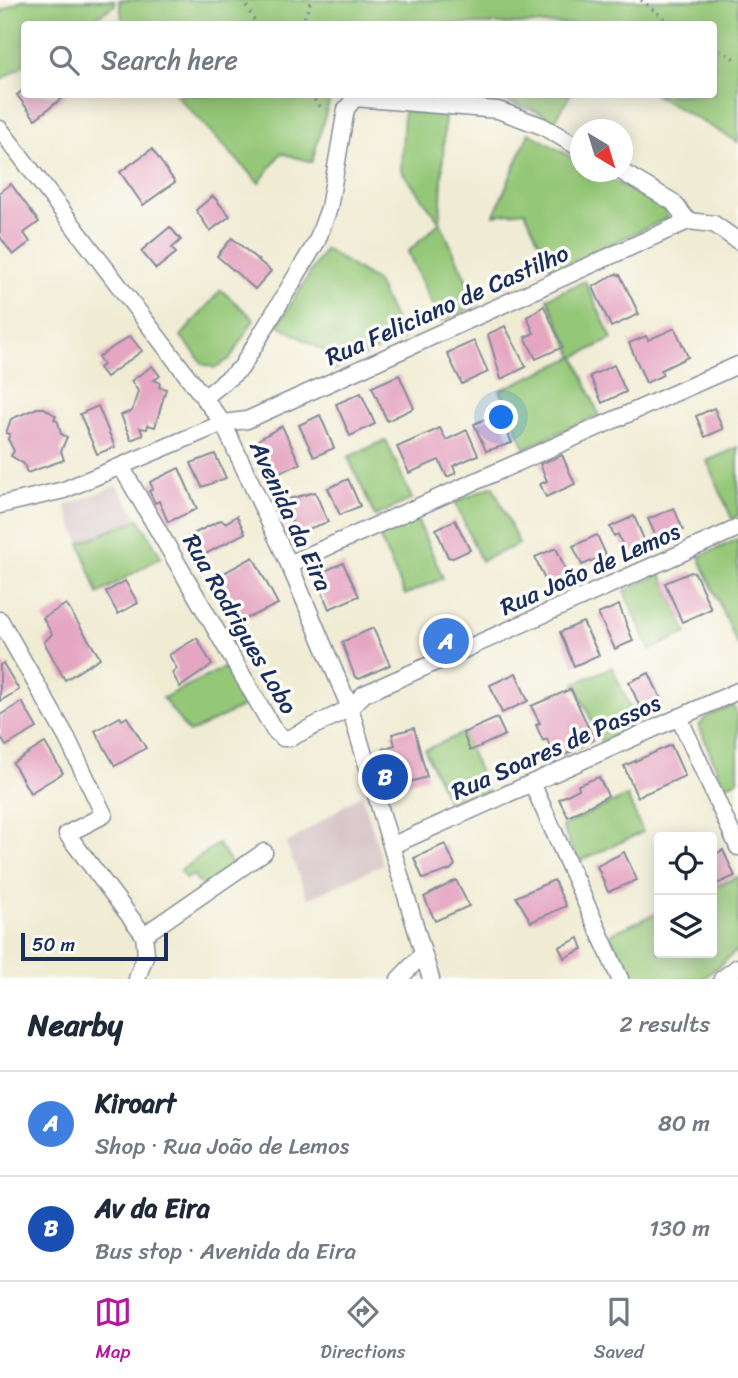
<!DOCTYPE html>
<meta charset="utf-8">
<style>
:root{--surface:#fff;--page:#f2f2f3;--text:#1f2937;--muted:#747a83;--line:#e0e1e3;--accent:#b5179e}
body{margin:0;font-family:Sriracha,sans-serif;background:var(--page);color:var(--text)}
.controls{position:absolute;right:21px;bottom:21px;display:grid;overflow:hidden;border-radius:7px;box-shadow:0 4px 18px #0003}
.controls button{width:63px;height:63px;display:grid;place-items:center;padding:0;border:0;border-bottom:2px solid var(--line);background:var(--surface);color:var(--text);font:35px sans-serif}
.compass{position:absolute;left:570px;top:119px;width:63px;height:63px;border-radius:50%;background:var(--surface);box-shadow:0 4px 18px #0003;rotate:142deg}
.scale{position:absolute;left:21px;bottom:18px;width:147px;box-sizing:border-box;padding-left:7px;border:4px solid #1b2f5e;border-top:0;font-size:19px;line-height:24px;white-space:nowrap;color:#1b2f5e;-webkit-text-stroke:5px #fdfcf7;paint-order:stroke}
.you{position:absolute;left:502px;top:418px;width:24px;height:24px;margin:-18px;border:5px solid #fff;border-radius:50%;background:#1a73e8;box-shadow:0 0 0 10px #1a73e833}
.badge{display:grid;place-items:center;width:46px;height:46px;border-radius:50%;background:var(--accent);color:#fff;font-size:23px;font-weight:700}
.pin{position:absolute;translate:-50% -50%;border:4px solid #fff;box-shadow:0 2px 7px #0006}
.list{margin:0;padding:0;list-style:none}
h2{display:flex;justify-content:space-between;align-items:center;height:91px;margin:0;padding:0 28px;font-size:30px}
h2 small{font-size:23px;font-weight:400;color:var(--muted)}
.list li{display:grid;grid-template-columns:46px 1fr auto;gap:21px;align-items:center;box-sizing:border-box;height:105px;padding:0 28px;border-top:2px solid var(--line)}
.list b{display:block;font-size:26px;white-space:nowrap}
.list p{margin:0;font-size:23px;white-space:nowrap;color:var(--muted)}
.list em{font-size:23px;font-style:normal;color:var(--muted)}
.icon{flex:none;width:38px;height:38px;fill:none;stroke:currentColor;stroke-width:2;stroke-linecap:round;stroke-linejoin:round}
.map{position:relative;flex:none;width:738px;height:979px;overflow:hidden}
.search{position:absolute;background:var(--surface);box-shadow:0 4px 18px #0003;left:21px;right:21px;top:21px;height:77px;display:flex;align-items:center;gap:18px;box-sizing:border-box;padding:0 24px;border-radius:7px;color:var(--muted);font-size:26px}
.sheet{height:301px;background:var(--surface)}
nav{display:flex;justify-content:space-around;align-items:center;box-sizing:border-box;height:98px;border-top:2px solid var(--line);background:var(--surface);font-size:19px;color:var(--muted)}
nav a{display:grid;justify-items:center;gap:4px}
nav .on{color:var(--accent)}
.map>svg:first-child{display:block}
.industrial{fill:#d2bec2}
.green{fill:#94c777;stroke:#587b6a;stroke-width:2}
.building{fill:#e5a6c2}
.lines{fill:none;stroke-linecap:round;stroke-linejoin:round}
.minor-casing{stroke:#868e99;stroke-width:19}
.path{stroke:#868e99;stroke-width:3.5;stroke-dasharray:2 5;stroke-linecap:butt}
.minor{stroke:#fff;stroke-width:16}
.labels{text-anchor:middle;stroke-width:7;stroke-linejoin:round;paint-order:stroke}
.street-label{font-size:24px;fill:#1b2f5e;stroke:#fdfcf7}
</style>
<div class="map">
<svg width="738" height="979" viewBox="0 0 738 979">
<rect width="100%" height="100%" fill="#fdfcf7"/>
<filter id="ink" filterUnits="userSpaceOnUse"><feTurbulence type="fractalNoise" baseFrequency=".0143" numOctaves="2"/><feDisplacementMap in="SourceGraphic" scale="14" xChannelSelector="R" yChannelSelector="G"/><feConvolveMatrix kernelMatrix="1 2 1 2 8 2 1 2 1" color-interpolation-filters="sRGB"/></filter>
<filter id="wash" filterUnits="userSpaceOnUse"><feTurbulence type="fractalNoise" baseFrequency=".00686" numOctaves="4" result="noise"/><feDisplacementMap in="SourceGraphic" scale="28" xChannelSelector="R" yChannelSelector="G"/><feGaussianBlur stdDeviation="1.57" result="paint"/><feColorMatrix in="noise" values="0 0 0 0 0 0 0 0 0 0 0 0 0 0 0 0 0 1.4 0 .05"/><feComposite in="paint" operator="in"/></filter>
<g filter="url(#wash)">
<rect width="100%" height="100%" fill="#f0ecd4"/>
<g class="industrial">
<polygon points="117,485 139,519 80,543 65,506"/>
<polygon points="362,794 383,864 308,899 286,844"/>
</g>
<g class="green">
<polygon points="22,0 114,0 115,5 85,24 24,24 24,65 0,81 0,12"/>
<polygon points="119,0 738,0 738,142 655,95 714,94 714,24 123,24"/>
<polygon points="484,94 570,94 570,95 555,121 539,112"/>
<polygon points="176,95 331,95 312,162 281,153 259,183"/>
<polygon points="404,111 445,115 440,222 478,305 440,322 408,252 440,222 401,170"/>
<polygon points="529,133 580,162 580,172 598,172 665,210 668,218 552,271 525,211 494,215"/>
<polygon points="325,249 377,282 403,339 333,370 329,354 278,325"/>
<polygon points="585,281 612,339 575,357 599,415 525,448 500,390 574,357 547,298"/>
<polygon points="221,290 254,319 230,359 214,368 203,364 181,336"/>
<polygon points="386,440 412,499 375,516 348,457"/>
<polygon points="738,447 738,516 732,519 707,461"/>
<polygon points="493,486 519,544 481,561 455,502"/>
<polygon points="139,519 161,557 98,594 80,543"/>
<polygon points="417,519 443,578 405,595 379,536"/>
<polygon points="738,539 738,646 699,557"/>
<polygon points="661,574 687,633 650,650 624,591"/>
<polygon points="225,667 246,705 189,733 163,698"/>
<polygon points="612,667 638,725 601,742 575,683"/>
<polygon points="733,705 738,717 738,780 724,786 699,726 706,717"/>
<polygon points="463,733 488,792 451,809 425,750"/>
<polygon points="627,796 643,832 578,862 562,826"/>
<polygon points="218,844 234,867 204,888 193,875 186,879 180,871"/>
<polygon points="738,877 738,950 703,979 630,979 610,934 659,912 659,953 712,953 712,888"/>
</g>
<g id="blocks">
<g class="building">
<polygon points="24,89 24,94 68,94 35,119 17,95"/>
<polygon points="152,149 175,182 143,205 120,172"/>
<polygon points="11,184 39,222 24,233 30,242 13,255 0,237 0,192"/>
<polygon points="213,196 230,216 210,231 196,210"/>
<polygon points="170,227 181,240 172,248 176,253 156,269 141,251"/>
<polygon points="232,238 271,271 255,289 217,256"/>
<polygon points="615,274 620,275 639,314 611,327 593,287"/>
<polygon points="544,306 563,347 536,359 525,337 534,333 527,317"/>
<polygon points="505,326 526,367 501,379 488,334"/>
<polygon points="675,328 688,357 661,370 663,375 646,383 629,343 646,336 648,340"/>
<polygon points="130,336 142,351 106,377 99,368 103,365 98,357"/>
<polygon points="474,341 488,372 462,384 447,353"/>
<polygon points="614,365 626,392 602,403 590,376"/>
<polygon points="152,366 160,376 154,380 160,383 159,387 166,389 155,427 148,425 147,429 140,428 143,435 131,440 121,415 132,411 138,391 131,381"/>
<polygon points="399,375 414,408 387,421 372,387"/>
<polygon points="361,393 375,424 350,436 336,404"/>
<polygon points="98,406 115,447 97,454 80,414"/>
<polygon points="37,408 44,408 56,416 54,419 58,422 61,434 67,437 61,451 64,460 27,473 24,464 11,456 14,451 8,439 10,434 6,433 11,419"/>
<polygon points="714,408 723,429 705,437 696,416"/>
<polygon points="499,413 512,443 486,451 474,424"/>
<polygon points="320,415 334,448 314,457 299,425"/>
<polygon points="282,426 300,464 272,475 258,440"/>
<polygon points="440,428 446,440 467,430 478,455 453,466 456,473 447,477 439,460 409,473 397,447"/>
<polygon points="215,454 226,478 202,487 191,463"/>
<polygon points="562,455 575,484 546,497 540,484 547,481 540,464"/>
<polygon points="179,468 197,509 168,522 159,501 155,503 149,491 153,489 150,482"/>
<polygon points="348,479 360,506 340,515 328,488"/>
<polygon points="315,492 328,522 297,533 282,501"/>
<polygon points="674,508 683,530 658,541 648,519"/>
<polygon points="237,516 245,533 200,557 189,536 221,520 225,523"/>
<polygon points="634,516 648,549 628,558 618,534 614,536 610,527"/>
<polygon points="455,520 470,550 453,558 448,557 436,529"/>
<polygon points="597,535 606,555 582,565 573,546"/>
<polygon points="556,548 571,582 550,592 535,557"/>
<polygon points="253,557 278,604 237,623 220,575"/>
<polygon points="343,563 359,596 329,609 315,575"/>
<polygon points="691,572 695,573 711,609 682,622 665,583"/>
<polygon points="125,581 138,603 118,614 106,592"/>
<polygon points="66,604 100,658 65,680 44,642 52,634 43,618"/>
<polygon points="619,605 633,641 615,649 598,614"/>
<polygon points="583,622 599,655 574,666 560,632"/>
<polygon points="373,628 390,665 359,679 355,677 342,642"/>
<polygon points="197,638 212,665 180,687 172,673 177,669 169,655"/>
<polygon points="3,663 19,690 0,701 0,665"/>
<polygon points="516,673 528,701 502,713 490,685"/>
<polygon points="649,673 663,703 642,712 629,682"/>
<polygon points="571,689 594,740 555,760 547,739 543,741 536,725 540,723 531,706"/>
<polygon points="22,702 37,728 6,746 0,736 0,715"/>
<polygon points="120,717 122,720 127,717 146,748 115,766 95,731"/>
<polygon points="497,718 505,735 470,751 463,733"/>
<polygon points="414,728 427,777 393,787 382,749 395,745 392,734"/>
<polygon points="45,743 63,773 30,793 13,763"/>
<polygon points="671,745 685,776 637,797 624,766"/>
<polygon points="599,777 608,796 568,817 559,799 579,789 578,785"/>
<polygon points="445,844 455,865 450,870 423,879 414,858"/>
<polygon points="723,850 735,876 712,886 712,856"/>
<polygon points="624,852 637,880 608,892 597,866"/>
<polygon points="456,880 469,906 435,921 424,897"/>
<polygon points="554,880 566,906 531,922 516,897"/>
<polygon points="579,938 583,949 564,958 559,947"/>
</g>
</g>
</g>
<g filter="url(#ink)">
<use href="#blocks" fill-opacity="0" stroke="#868e99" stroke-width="2"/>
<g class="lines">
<defs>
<g id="minor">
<polyline points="0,129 223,423 289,564 350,708 431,979"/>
<polyline points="622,172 673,202 688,221 714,224 738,241"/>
<polyline points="204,398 241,368 317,241 329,208 346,109 355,98 498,110 542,126 580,148"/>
<polyline points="122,468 274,730 283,738 290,738 350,708 364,694 738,528"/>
<polyline points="0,505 64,490 223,423 247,420 688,221"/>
<polyline points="289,564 738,365"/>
<polyline points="0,620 67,738 104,815 67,834 144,935 146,953 137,979"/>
<polyline points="679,717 738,847"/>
<polyline points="532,783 620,979"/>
<polyline points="393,845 738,691"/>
<polyline points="144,935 264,852"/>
<polyline points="399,979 423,954"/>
<polyline points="722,979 738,967"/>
</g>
</defs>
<use href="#minor" class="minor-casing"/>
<g class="path">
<polyline points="243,0 256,24"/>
<polyline points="641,0 671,24"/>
<polyline points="302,24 311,0"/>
<polyline points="714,47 738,61"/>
<polyline points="310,94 321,108"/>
</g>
<use href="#minor" class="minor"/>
</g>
</g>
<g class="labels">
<g class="street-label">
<text transform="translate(447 305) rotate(-24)" y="8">Rua Feliciano de Castilho</text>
<text transform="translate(291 516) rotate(65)" y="8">Avenida da Eira</text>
<text transform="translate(590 569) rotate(-24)" y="8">Rua João de Lemos</text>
<text transform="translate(240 624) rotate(60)" y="8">Rua Rodrigues Lobo</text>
<text transform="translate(556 747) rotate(-24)" y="8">Rua Soares de Passos</text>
</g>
</g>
</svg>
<div class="controls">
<button><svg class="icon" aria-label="locate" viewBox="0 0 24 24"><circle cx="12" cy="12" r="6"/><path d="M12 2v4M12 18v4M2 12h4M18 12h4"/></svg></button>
<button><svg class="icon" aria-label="layers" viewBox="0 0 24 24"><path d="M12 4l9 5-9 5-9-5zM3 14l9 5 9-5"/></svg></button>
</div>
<svg class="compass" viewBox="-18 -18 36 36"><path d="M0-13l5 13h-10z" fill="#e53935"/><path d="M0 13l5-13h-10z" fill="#747a83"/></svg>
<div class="scale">50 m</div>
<div class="you"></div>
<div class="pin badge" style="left:446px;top:641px;background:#3f7fe0">A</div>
<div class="pin badge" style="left:385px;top:777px;background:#1a4fb4">B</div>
<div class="search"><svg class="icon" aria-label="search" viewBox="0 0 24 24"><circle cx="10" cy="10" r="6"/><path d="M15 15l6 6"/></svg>Search here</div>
</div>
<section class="sheet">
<h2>Nearby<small>2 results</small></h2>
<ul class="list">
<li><span class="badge" style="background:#3f7fe0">A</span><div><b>Kiroart</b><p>Shop · Rua João de Lemos</p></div><em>80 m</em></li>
<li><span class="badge" style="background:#1a4fb4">B</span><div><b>Av da Eira</b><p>Bus stop · Avenida da Eira</p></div><em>130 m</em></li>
</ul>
</section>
<nav>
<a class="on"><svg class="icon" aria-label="map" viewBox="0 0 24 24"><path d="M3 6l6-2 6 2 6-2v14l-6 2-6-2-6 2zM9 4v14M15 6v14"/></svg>Map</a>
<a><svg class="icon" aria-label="directions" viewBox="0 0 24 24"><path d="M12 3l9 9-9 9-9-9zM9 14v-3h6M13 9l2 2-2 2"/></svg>Directions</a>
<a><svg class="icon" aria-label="saved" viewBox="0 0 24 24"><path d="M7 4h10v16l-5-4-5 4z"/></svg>Saved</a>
</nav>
